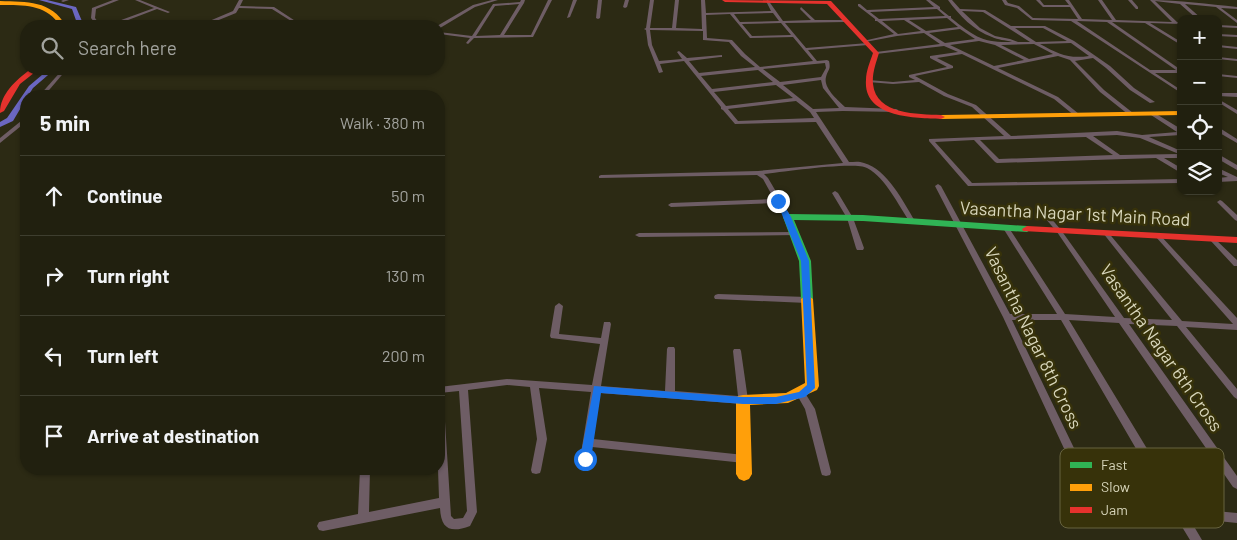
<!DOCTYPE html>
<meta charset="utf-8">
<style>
:root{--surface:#21200f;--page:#292818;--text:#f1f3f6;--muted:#a2a39e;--line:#3e3e2f}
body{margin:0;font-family:Barlow,sans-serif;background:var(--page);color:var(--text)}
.controls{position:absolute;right:15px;top:15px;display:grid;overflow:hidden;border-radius:10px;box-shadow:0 1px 4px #0004}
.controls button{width:45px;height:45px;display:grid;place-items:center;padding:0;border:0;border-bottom:1px solid var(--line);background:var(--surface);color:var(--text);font:25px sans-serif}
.stop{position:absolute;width:15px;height:15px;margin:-11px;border:4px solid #1a73e8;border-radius:50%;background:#fff}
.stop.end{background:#1a73e8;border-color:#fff;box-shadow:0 1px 5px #0008}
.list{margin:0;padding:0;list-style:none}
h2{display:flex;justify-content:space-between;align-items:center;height:65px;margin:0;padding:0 20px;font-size:21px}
h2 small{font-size:16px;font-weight:400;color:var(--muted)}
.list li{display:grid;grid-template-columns:32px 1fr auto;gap:15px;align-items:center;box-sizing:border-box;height:80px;padding:0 20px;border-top:1px solid var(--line)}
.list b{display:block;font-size:19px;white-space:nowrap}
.list em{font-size:16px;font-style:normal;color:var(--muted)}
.icon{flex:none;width:28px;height:28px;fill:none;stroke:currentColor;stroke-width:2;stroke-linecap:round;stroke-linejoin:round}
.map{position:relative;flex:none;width:1237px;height:540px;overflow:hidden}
.search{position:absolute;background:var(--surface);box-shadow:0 1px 4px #0004;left:20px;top:20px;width:425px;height:55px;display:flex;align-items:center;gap:12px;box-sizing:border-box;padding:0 18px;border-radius:20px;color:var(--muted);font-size:19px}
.panel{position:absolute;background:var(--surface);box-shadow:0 1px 4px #0004;left:20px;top:90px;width:425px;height:385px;border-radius:20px}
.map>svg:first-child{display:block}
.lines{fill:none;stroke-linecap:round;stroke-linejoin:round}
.canal{fill:#6b67c1;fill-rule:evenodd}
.street{fill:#6e5d65;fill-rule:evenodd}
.fast{fill:#30b455;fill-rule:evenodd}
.slow{fill:#ff9f0a;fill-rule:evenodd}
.jam{fill:#e5322d;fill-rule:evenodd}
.route{fill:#1a73e8}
.labels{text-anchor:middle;stroke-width:5;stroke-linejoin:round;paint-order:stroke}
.street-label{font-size:18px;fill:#d8d6bb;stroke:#37320a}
.key{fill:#37320a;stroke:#67633f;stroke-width:1}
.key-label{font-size:14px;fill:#d8d6bb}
</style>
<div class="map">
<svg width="1237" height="540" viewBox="0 0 1237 540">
<rect width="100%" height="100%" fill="#2c2a14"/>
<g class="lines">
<g class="canal">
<polygon points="39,0 47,0 76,7 84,26 78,26 72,9"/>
<polygon points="49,69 55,69 33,88 28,96 26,96 26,99 13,121 0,127 0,122 7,118 29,86"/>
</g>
<g class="street">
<polygon points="63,0 69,0 63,2 61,1"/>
<polygon points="113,0 119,0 96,9 95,18 101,26 97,26 91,18 92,8"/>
<polygon points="135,0 140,0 170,12 168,13 157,9 115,25 113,25 113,23 154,8"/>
<polygon points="239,0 243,0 240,6 274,7 303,26 299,26 272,9 239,8 236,13 204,26 199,26 201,25 159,26 161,25 207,22 233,11"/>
<polygon points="492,0 498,0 475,7 440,28 439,28 439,26 437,26 473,5"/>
<path d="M521 0H525L524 3 504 35H531L548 0H552L533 37 474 38 468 44 466 43 470 38 439 34V32L472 36 493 4 520 2ZM519 4 500 35 476 36 495 6Z"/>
<polygon points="573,0 577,0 570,17 567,18"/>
<polygon points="598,0 602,0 600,18 598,19 596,18"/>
<polygon points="625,0 629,0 627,7 625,8 623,7"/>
<path d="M650 0H654L650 28H672L675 0H679L676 28 702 29 701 0H705L706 13 771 11 766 1 768 0 783 21 811 20 800 9 801 7 815 20H847V22H846L785 23 806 48 868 43 870 44 868 45 808 50 817 61 827 60 829 61C831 70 828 69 826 77 823 88 838 100 845 107L896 109 898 110V112L843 111 816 112 849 162C854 162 859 161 864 163 887 169 904 203 915 221L914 222H910C898 205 886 178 867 168 855 161 782 172 764 174L768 178 791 217 788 219 786 218 776 203 671 207 668 205 671 203 774 199 763 179 757 175 599 178V176L601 175 758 171 843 163 816 122 735 124 723 110 721 109V107L684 61 660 64 663 72 659 73 648 45 646 30 644 29 646 28ZM773 13 779 21 740 22 734 14ZM730 14 750 38 793 37 813 61 760 67 745 54 732 40 707 38 706 15ZM781 23 791 35 752 36 742 24ZM650 30 703 31V40L729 42 741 56 755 67 699 73 689 61 720 57H722V55L687 58 679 51 677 52 682 59 659 61 652 45ZM825 63 826 68 821 77 780 82 763 69ZM758 70 773 82 712 89 701 76ZM821 80 823 88 839 108 813 109 783 85ZM776 85 793 98 726 106 714 92ZM796 101 810 112 814 118 738 121 728 109Z"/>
<path d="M926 0H930L940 7V9L949 16H951V18C974 36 982 43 1012 42 1005 40 998 40 992 37 974 31 959 15 948 0H952L960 9 985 10 1011 26H1045L1074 41 1110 66 1134 88 1155 102 1150 103 1130 90 1106 68 1093 58 1075 61 1104 90 1133 113V115H1129L1100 92 1070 60 1058 56 998 68 1058 97 1079 114V116H1075L1054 99 962 54 937 58 953 66V68L915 76 948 94 976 105 1011 136 1117 131 1142 135 1177 132 1151 115 1150 114 1153 112 1181 129V135L1149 137 1181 151V158H1164L1181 168V173L1156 158 997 163 995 162 974 140 935 142 972 183 1181 179V183L968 186 929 141V139L1004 136 972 107 944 96 919 82 893 84 868 82 866 81 868 80 893 82 915 80 909 77V75L947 67 930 58V56L958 52 944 46 876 54 874 53 876 52 940 44 924 33 897 36 865 42 863 41 894 34 877 21H875V19L858 6V4H860L867 10 934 7ZM937 9 945 16 879 19 870 12ZM962 11 983 12 1030 42H1018L1010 39 995 36 980 28ZM947 18 958 27 926 31 909 20ZM904 20 921 31 898 34 882 21ZM1015 28H1043L1067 41 1036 42ZM960 29 975 39 945 43 929 33ZM979 41 995 45 1024 60 994 66 950 45ZM1071 43 1089 56C1069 59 1058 54 1040 44ZM1034 44 1053 54 1029 59 1001 45ZM1117 135 1140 138 1179 154 1120 155 1093 136ZM1086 137 1113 155 999 159 980 140Z"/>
<path d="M1002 0H1006L1008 3 1019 6 1033 18 1078 19 1070 7H1043L1036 0H1040L1044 5H1069L1065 0H1069L1082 19 1112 20 1098 0H1102L1116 20 1172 22 1150 0C1179 0 1208 4 1237 7V9L1221 8 1237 20V23L1216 7 1185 4 1202 19H1197L1180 4 1155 1 1177 22H1181V24L1150 23 1181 42V45L1145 23 1112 22 1181 70V73H1155L1181 90V93L1071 21 1032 20 1017 8 1005 5ZM1077 21 1107 22 1176 70H1150Z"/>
<polygon points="1128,0 1132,0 1138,7 1138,9 1136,9"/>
<polygon points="1218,25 1237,26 1237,28 1218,27"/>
<polygon points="1218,34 1237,35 1237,37 1218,36"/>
<polygon points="1218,45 1237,47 1237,49 1218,47"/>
<polygon points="1218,57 1237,59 1237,61 1218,59"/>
<polygon points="63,69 67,69 44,96 39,96"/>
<polygon points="1218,74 1237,76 1237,78 1218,76"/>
<polygon points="1218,93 1237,93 1237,97 1218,96"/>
<polygon points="1218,99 1237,110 1237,114 1218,102"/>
<polygon points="26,117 26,122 0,143 0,138"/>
<polygon points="1218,127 1237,139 1237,143 1218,132"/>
<polygon points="1218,154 1237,165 1237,170 1218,159"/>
<polygon points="1218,168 1237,177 1237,181 1218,182 1218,178 1228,177 1218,173"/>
<path d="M938 184 941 186 1010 314H1057L1003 228 1006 226 1009 228 1065 314 1115 317 1057 232 1039 211 1042 209 1044 210 1061 230 1124 318 1172 320 1103 233 1102 232 1103 231H1107L1182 321 1233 324 1156 237 1154 236 1156 235H1160L1237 318V330L1186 327 1237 389V399L1234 397 1177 326 1129 324 1237 476V489L1233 487 1119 323 1069 320 1183 508 1237 513V523L1189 518 1202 540H1190L1176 517 1119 512 1097 500 1080 483 1003 317 935 186ZM1012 320H1061L1170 507 1121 502 1105 494 1088 477Z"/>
<polygon points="835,191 838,193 853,218 864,248 863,250 857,250 856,248 847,218 832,193"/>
<polygon points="1220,200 1222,201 1237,215 1237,221 1235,220 1217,202"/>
<polygon points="795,232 797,233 798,234 797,235 639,237 635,235 639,233"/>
<polygon points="1212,237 1214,238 1237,260 1237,266 1234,266 1210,240 1208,239"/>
<polygon points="718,294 807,297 811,300 807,303 715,299 714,297 715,295"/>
<path d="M559 303 563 306 559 334 601 338 604 322H610L611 324 601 386 665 391 667 349 668 347H674L675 349V391L738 396 733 351 734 349H740L741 351 748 400 746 403 743 404 600 393 593 439 744 455 748 456 749 459 748 462 744 463 592 447 589 462 585 463 581 462 580 459 591 392 539 388 547 439 541 470 540 473 536 474 532 473 531 470 537 439 530 387 507 385 468 390 477 512 470 526C451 533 441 530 440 508L323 531 319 530 317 526 319 522 358 514 360 469H370L369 512 439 498 438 469H439V402L442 403 444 406 451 516 454 519 463 518 467 511 459 391 439 393V387L507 379 592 385 600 344 551 338 550 336 555 306Z"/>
<polygon points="802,391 805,393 815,409 831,472 830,475 826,476 822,475 821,472 805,409 797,395 799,393"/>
</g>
<polygon class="fast" points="788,214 863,215 1027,226 1032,229 1027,232 863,221 794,220 811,261 813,299 807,303 801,299 799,261 783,217"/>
<g class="slow">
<path d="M0 1C27 2 51 0 66 26H60C47 4 23 5 0 5Z"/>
<polygon points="1181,111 1181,115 941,119 937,117 941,115"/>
<polygon points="807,295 813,299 819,386 817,390 788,403 750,405 752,474 749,479 744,481 739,479 736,474 736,400 738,396 743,395 786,393 805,383 801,299"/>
</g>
<g class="jam">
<path d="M722 0 831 1 879 53C876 63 872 73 873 84 876 115 918 114 941 115L945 117 941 119C915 118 863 118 866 80 866 71 870 62 873 53L827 4 725 2Z"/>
<path d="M31 69H39L20 84 4 111 0 113C0 94 16 80 31 69Z"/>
<polygon points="1027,226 1237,237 1237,243 1023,231 1022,229"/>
</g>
</g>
<polygon class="route" points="776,200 781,200 791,217 809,261 815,388 805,397 776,404 743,404 601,393 591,459 589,462 581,462 580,459 594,386 743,397 776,397 799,392 807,385 801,261"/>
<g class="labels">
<g class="street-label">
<text transform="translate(1075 214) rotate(3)" y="6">Vasantha Nagar 1st Main Road</text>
<text transform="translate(1033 338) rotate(64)" y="6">Vasantha Nagar 8th Cross</text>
<text transform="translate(1161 348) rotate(55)" y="6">Vasantha Nagar 6th Cross</text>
</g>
</g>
<rect x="1060" y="448" width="164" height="80" rx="8" class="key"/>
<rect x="1070" y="462" width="22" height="6" fill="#30b455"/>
<rect x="1070" y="484" width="22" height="7" fill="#ff9f0a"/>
<rect x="1070" y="507" width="22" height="6" fill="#e5322d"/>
<g class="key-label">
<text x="1101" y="470">Fast</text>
<text x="1101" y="492">Slow</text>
<text x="1101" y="515">Jam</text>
</g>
</svg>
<div class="controls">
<button>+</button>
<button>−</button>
<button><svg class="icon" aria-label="locate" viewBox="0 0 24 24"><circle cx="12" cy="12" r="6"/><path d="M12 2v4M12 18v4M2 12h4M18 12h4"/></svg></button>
<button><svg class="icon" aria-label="layers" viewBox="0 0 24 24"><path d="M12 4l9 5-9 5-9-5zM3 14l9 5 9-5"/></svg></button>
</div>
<div class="stop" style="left:585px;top:459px"></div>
<div class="stop end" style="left:778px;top:201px"></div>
<div class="search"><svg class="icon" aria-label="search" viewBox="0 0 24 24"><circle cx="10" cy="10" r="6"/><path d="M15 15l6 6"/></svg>Search here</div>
<section class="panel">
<h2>5 min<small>Walk · 380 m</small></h2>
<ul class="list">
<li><svg class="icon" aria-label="ahead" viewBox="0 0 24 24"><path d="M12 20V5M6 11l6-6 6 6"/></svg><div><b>Continue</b></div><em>50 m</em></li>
<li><svg class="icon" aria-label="right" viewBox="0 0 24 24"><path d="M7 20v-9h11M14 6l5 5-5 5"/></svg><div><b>Turn right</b></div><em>130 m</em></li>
<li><svg class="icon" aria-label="left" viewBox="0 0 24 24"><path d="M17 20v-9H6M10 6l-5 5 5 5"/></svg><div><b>Turn left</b></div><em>200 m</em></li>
<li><svg class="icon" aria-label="arrive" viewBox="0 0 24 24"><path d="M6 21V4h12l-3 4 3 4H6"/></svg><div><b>Arrive at destination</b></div></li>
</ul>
</section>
</div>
